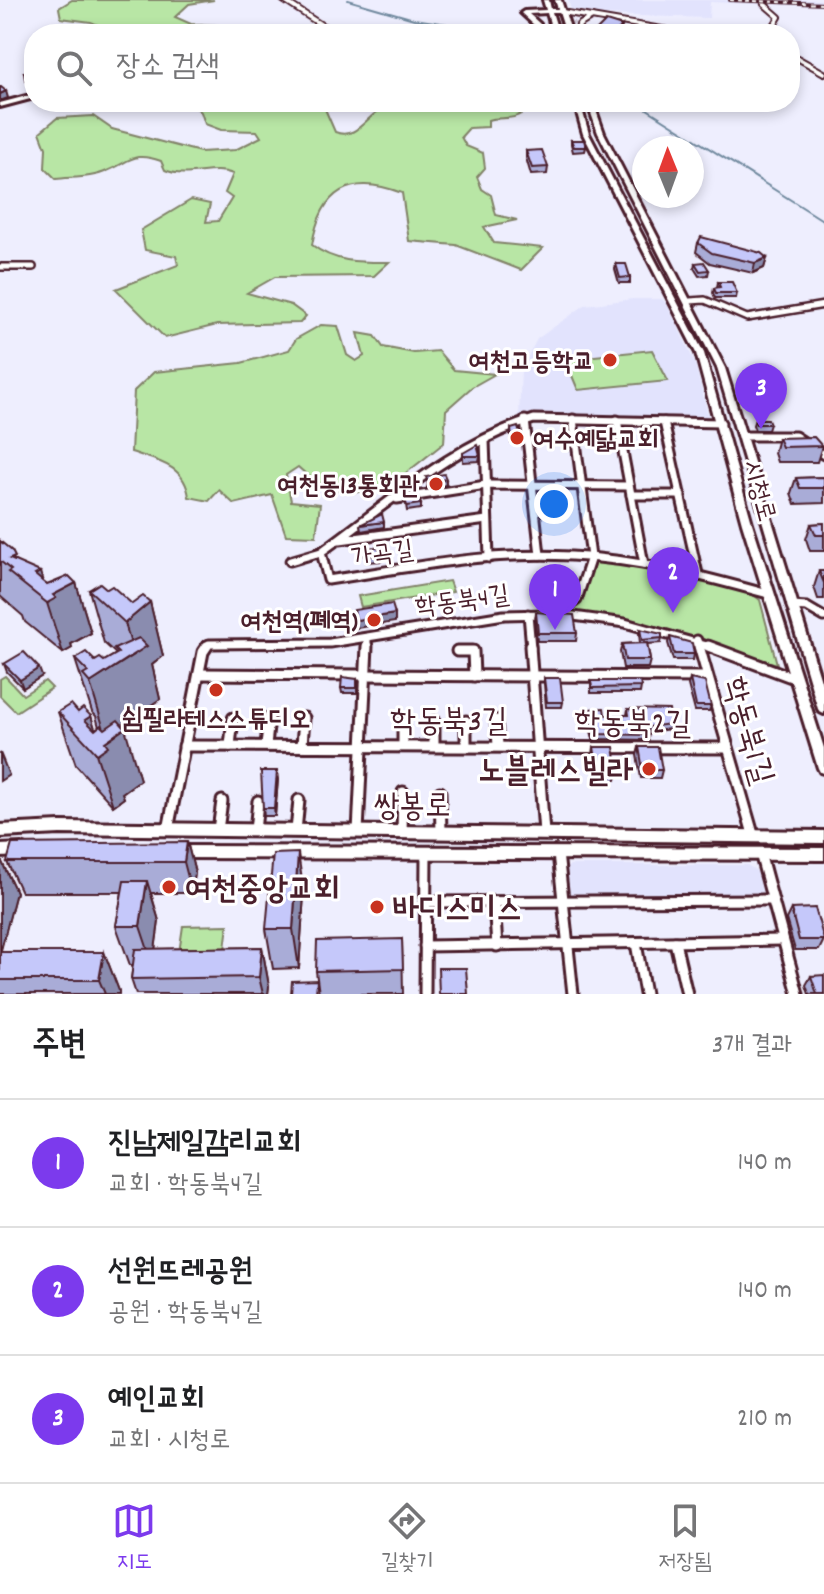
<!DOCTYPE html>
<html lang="ko">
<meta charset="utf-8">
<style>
:root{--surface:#fff;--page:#f6f6f6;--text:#202124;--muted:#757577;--line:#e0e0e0;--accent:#7c3aed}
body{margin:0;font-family:Dekko,"Poor Story",sans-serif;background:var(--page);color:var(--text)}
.compass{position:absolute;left:632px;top:136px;width:72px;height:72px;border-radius:50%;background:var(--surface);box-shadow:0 4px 12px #0003;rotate:359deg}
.you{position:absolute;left:554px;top:504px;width:28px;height:28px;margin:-20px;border:6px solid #fff;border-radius:50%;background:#1a73e8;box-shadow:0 0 0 12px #1a73e833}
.badge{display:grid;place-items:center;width:52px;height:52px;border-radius:50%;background:var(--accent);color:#fff;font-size:26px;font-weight:700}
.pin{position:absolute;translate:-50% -66px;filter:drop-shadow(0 2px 4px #0008)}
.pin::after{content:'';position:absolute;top:42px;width:28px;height:24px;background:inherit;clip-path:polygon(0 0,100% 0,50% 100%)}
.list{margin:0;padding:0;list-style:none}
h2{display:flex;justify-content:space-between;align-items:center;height:104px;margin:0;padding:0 32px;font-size:34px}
h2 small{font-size:26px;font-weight:400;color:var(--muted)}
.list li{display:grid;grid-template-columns:52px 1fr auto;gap:24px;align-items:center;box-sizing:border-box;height:128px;padding:0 32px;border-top:2px solid var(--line)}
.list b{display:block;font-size:30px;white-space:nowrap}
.list p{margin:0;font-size:26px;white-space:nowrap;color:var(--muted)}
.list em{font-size:26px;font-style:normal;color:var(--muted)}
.icon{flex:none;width:44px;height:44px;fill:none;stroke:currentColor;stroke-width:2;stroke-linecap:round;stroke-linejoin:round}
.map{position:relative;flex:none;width:824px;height:994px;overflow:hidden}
.search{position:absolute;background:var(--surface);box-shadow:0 4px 12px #0003;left:24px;right:24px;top:24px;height:88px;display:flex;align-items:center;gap:20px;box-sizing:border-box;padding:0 28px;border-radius:32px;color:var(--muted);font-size:30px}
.sheet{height:488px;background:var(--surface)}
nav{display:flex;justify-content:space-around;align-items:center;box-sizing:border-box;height:112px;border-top:2px solid var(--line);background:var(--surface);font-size:22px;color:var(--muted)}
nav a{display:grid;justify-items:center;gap:4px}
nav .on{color:var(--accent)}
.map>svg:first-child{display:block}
.built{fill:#e2e3fd}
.green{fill:#b8e6a5;stroke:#818268;stroke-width:2}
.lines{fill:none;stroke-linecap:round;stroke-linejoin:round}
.stream{stroke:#70899e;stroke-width:2}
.street-tunnel{stroke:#cdc5d4;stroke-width:4;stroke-dasharray:4 2;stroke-linecap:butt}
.street-far3-casing{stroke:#4a1f2b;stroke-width:8}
.street-far2-casing{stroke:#4a1f2b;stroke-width:10}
.street-far1-casing{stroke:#4a1f2b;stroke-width:13}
.street-casing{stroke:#4a1f2b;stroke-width:15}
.secondary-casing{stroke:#4a1f2b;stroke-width:6}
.street-far3{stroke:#fff;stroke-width:4}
.street-far2{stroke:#fff;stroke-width:5}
.street-far1{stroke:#fff;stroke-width:7}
.street{stroke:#fff;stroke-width:9}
.secondary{fill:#fff;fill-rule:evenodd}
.rail-casing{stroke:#4a1f2b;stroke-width:4}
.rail{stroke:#fff;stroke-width:2;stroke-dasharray:4;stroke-linecap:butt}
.wall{fill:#a9acd7;stroke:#4a1f2b;stroke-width:2}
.shaded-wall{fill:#8a8caf;stroke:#4a1f2b;stroke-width:2}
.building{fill:#c5c8fa;stroke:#4a1f2b;stroke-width:2}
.poi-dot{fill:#c8321e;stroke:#fff;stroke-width:3}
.labels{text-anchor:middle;stroke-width:6;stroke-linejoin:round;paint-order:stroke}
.poi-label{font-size:26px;font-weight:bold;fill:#4a1f2b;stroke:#fff;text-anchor:end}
.street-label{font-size:26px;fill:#4a1f2b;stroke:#fff}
.near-street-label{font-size:32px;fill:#4a1f2b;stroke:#fff}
.near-poi-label{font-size:32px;font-weight:bold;fill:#4a1f2b;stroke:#fff;text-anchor:start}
</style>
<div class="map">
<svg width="824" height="994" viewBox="0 0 824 994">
<rect width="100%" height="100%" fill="#eeeefe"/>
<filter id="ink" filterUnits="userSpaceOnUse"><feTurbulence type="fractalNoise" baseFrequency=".0125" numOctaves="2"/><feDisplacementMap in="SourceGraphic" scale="16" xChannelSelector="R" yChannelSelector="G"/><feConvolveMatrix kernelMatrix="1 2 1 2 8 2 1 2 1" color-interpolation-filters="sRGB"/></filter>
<g filter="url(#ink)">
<g class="built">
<polygon points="568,0 824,0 824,6 710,2 709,18 603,15 600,18 572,13"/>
<polygon points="633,299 662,299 667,304 695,363 709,419 519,417 521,370 537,339 585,305"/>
<polygon points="570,865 747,865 757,871 763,895 568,896 564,870"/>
</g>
<g class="green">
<polygon points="72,0 214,0 189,4 175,17 191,24 217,25 211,31 218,34 119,34 91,22 61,18 59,8"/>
<path d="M190 102H322L335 132C359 141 367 112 388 106 425 96 470 102 509 102L521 114C511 121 499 116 488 120V127L469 128 461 137 466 146 483 153 485 168 477 177 482 189 491 195 496 215 517 220 484 227 494 243 543 248 521 270 456 245 409 241 402 193C350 173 321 190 312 245 335 263 361 262 389 262L374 276 275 277 247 293 291 305 306 316 300 323 217 325 165 338 116 289 178 265 176 256 145 250 141 230 191 200 210 204 206 222 218 221 232 198 225 193 233 174C211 165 188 180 165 170L161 161C133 151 131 161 107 171 93 178 72 177 56 179L45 168 46 148 40 132 57 118 93 116 112 129 200 152 235 150 261 137 257 131 221 130 205 124 201 112Z"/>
<path d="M321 325 338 326 347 355 356 361 364 356 358 333 375 336 383 347 414 353 438 351 454 370 495 374 472 387 446 410 444 443C428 455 396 484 378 489 349 498 318 487 298 467L286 475 291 501 320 504 316 536 286 535 272 495 234 504 219 490 209 501 189 497C185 465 158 461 131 452L134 391 154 372 241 363 289 350 296 339Z"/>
<polygon points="652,350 668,381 578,390 565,359"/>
<polygon points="594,561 686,575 751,593 760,600 777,664 629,619 565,612 580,602"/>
<polygon points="449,581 453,592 361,607 358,596"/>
<polygon points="5,676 23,695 45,681 52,688 16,712 0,696 0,679"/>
<polygon points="228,925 223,965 177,966 183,926"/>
</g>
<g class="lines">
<g class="stream">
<polyline points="348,0 414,19 514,34"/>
<polyline points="636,102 824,221"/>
</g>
<polyline class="street-tunnel" points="549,34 575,22"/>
<defs>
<g id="street-far3">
<polyline points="283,0 323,26 345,32"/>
<polyline points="764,4 779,17 773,27 777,34"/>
<polyline points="562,12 691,34"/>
<polyline points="577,34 579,25 592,17"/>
<polyline points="790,54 824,73"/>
</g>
<g id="street-far2">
<polyline points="0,267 33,267"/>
<polyline points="690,301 705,300 747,318 824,305"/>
</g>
<g id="street-far1">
<polyline points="525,420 540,555"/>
<polyline points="617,420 644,564"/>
<polyline points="664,422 698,574"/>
<path d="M721 423 534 419C454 443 388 504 321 552L328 580C408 568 489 551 571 556 638 559 703 576 768 594"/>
<polyline points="743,436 795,436 824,455"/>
<polyline points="485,440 489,558"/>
<polyline points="631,495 681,495"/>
<polyline points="397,499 486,485 629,486"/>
<polyline points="340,540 487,520"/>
<polyline points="290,561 321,552"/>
<polyline points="791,606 807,607 824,617"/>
<polyline points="528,614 531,648"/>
<polyline points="556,614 577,600 591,557 573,419"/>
<polyline points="566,615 625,623 714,648"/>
<polyline points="697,640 699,648"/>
<polyline points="206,648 209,644 330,643 504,615 546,614"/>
<polyline points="367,648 367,638"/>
</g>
<g id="street">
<polyline points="530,646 544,833"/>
<polyline points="699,646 753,834"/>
<polyline points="708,646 794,678"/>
<polyline points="457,651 473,651 474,676"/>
<polyline points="199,674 707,677"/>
<polyline points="496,720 498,745"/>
<polyline points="403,721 403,745"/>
<polyline points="434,721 434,745"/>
<polyline points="466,721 466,745"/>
<polyline points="266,745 269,718"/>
<polyline points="302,745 304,718"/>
<polyline points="184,746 728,748"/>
<polyline points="230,746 233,718"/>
<polyline points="440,792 441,832"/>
<polyline points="168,830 203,652 207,646"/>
<polyline points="218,830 222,801"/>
<polyline points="255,831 258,801"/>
<polyline points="296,831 299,800"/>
<polyline points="358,832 367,646"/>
<polyline points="402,832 403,792"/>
<polyline points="558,853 573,994"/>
<polyline points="760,853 798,994"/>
<polyline points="425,902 772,900"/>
<polyline points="494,903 497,946"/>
<polyline points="675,942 687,994"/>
<polyline points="636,943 645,994"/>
<polyline points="425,946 783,940"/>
<polyline points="425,994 426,852"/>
</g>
<g id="secondary">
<polygon points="543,0 549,0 551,9 558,9 555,0 561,0 572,34 566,34 559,12 552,12 559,34 553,34 547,13 529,14 540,24 541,34 535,34 534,25 521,13 524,11 546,10"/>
<polygon points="377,28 420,32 423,34 377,32 332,34 335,32"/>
<polygon points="34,94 34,98 0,107 0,103"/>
<polygon points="574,102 580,102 589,134 704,353 752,523 824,748 824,773 820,772 818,768 742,523 696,353 583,134"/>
<polygon points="587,102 593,102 604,133 725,368 824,690 824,714 820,712 818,709 717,368 598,133"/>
<polygon points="60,822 824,831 824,843 60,834 0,837 0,825"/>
<polygon points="22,844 27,846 29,850 27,854 22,856 0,857 0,845"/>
<polygon points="178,846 824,848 824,860 178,858 173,856 171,852 173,848"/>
</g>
</defs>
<use href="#street-far3" class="street-far3-casing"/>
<use href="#street-far2" class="street-far2-casing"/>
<use href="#street-far1" class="street-far1-casing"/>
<use href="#street" class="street-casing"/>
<use href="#secondary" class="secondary-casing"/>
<use href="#street-far3" class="street-far3"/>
<use href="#street-far2" class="street-far2"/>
<use href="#street-far1" class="street-far1"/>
<use href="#street" class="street"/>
<use href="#secondary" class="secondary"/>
<defs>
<polyline id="rail" points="730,0 824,4"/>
</defs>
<use href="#rail" class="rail-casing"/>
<use href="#rail" class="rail"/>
</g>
<g class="wall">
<polygon points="34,70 31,87 25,79 24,72"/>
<polygon points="571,140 586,147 585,151 573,152 571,144"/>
<polygon points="526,151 548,167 547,174 531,175 526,158"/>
<polygon points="698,243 767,258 764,268 753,273 710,263 696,252"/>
<polygon points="695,263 709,270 708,275 699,276 694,268"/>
<polygon points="616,264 630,277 630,283 619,283 615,269"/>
<polygon points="718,282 737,293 736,298 715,298 713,293 714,288 717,287"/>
<polygon points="755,419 770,424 768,430 755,430 753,425"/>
<polygon points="511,429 521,438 521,443 511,443"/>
<polygon points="778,438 822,446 817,462 777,462 774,453"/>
<polygon points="463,453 480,456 479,461 463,462"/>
<polygon points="824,477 824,503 795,504 791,493 796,478"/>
<polygon points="405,499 421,504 421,509 407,511"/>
<polygon points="384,522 384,527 361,531 360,525"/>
<polygon points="824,523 824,551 810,551 806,539 811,524"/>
<polygon points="0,541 16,562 47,585 76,583 91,633 71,644 72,648 63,653 25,622 23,616 0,596"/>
<polygon points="364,548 380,555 381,561 366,562"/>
<polygon points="819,571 824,571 824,599 818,599 814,587"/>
<polygon points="107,589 132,604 150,602 163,656 152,665 160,699 122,725 140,780 122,793 124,798 113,806 76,765 58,712 78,712 91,716 95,729 99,727 96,716 92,712 75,659 104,661 116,654 104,643 89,590"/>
<polygon points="536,612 577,633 576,641 537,641 535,620"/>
<polygon points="640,629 662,638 661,643 647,644 650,660 648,668 623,668 620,652 622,644 640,643 639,634"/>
<polygon points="670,637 694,654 693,660 673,660 668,643"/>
<polygon points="4,664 42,676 23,688 7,672"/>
<polygon points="544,678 563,702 562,707 546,707 544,684"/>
<polygon points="357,679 357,693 342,693 341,688"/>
<polygon points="690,679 711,706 709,711 695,711 688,685"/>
<polygon points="591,681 641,687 640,693 591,693"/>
<polygon points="588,709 605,715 627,715 628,709 671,724 670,729 649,732 648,740 593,739 587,714"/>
<polygon points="594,747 618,772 616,780 596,780 593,755"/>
<polygon points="639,747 662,770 660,778 641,778 637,755"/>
<polygon points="278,779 275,816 264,816 263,808"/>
<polygon points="187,842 195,873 192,893 151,893 159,921 155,949 262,947 269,986 268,994 136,994 131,979 133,965 130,965 116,926 122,892 21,892 7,862"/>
<polygon points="0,858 16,892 0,952 104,952 119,991 119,994 0,994"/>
<polygon points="304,894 299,968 273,969 266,929"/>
<polygon points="791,909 824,940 819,950 795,950 786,919"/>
<polygon points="402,939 403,994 319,994 316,971"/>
<polygon points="811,976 824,994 809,994 806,985"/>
</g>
<g class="shaded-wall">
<polygon points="622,26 621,32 619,34 614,34"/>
<polygon points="34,79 34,86 31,87 30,80"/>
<polygon points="6,91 8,98 0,101 0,94"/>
<polygon points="767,258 764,268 753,273 755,263"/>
<polygon points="446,479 446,485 427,488 428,482"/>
<polygon points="40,572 49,602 53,595 76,583 91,633 71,644 72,648 63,653 47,603 35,575"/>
<polygon points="150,602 163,656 152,665 160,699 106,736 90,683 134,655 125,623"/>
<polygon points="395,614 395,622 356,628 356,620"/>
<polygon points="39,668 42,676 23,688 20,680"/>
<polygon points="91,716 102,750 105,742 125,728 140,780 122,793 124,798 113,806 85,720"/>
<polygon points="0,753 9,775 0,781"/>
<polygon points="277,771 278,779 275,816 274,808"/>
<polygon points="187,842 195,873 192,893 184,862"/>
<polygon points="298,853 304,894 299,968 293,929"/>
<polygon points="0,858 16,892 0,954"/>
<polygon points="147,881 159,921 153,965 140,926"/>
<polygon points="262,947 269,986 268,994 263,994 259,977"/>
<polygon points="104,952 119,991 119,994 105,994 99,980"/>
</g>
<g class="building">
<polygon points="606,21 622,26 614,34 593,34"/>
<polygon points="34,70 34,79 30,80 24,72"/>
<polygon points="0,87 1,87 6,91 0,94"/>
<polygon points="571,140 584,140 586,147 574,147"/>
<polygon points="542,150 548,167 532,168 526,151"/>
<polygon points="701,237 761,253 767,258 755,263 712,253 698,243"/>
<polygon points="704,262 709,270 700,271 695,263"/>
<polygon points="616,264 626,264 630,277 620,278"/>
<polygon points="718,282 732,282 737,293 716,293 714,288 720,287"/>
<polygon points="755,419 768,419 770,424 756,424"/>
<polygon points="518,427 521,438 512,438 511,429"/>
<polygon points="814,437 822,446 782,447 778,438"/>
<polygon points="477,445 480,456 463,456 463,453"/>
<polygon points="444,474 446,479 428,482 426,477"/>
<polygon points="824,477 824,488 800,488 796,478"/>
<polygon points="418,497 421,504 407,506 405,499"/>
<polygon points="382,514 384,522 360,525"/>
<polygon points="824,523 824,535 816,535 811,524"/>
<polygon points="0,541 12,551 15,557 10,559 40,572 35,575 47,585 69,576 76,583 53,595 56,598 47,603 8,572 11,570 0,561"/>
<polygon points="379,547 380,555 365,557 364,548"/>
<polygon points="819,571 824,571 824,583"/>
<polygon points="100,583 107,589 112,586 132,604 143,596 150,602 125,623 89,590"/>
<polygon points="392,604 395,614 356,620 354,610"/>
<polygon points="536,612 574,615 577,633 538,633"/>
<polygon points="640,629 662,634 662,638 642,640"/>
<polygon points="670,637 692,643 694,654 674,654"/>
<polygon points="139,638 147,646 90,683 83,675 88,672 75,659 86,652 95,661 100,658 104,661 118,653 114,649"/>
<polygon points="647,643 650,660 625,660 622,644"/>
<polygon points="24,652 39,668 20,680 4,664"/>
<polygon points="342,677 357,679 357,688 341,688"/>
<polygon points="544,678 560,678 563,702 547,702"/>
<polygon points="690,679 705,682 711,706 696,706"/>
<polygon points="591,681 640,681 641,687 592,688"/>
<polygon points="71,704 78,712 83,708 91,716 85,720 95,730 101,725 105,729 118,720 125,728 105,742 108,746 97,754 58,712"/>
<polygon points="604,708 605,715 629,715 628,709 669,710 671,724 648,727 649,735 594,734 588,709"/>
<polygon points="594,747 614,747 618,772 598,772"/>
<polygon points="639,747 658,747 662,770 643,770"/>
<polygon points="261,771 277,771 274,808 263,808"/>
<polygon points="187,842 184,862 7,862 12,844"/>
<polygon points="298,853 293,929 266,929 273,854"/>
<polygon points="124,881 147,881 140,926 116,926"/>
<polygon points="815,908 824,940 799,940 791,909"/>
<polygon points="402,939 403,969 316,971 317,941"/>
<polygon points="262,947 259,977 131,979 135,949"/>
<polygon points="0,952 104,952 99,980 0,980"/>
<polygon points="438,968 466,968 468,994 439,994"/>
<polygon points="824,975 824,994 817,994 811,976"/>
<polygon points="317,980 316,994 291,994 292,981"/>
</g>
</g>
<g class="poi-dot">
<circle cx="610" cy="360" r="8"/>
<circle cx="517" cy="438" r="8"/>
<circle cx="436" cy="484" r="8"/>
<circle cx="374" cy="620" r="8"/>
<circle cx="216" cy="690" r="8"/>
<circle cx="649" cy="769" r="8"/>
<circle cx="169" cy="887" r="8"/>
<circle cx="377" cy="907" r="8"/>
</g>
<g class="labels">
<g class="poi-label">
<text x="594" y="369">여천고등학교</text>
<text x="533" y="447" text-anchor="start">여수예닮교회</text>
<text x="420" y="493">여천동13통회관</text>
<text x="358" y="629">여천역(폐역)</text>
<text x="216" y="727" text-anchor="middle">쉼필라테스스튜디오</text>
</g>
<g class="street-label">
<text transform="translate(761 490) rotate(75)" y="9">시청로</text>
<text transform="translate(382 552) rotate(-8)" y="9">가곡길</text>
<text transform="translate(462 599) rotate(-8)" y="9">학동북4길</text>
</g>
<g class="near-street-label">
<text x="449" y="730">학동북3길</text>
<text transform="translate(633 721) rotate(1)" y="11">학동북2길</text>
<text transform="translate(750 730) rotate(74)" y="11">학동북1길</text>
<text x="412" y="815">쌍봉로</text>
</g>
<g class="near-poi-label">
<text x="633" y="780" text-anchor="end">노블레스빌라</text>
<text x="185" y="898">여천중앙교회</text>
<text x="393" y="918">바디스미스</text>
</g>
</g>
</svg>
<svg class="compass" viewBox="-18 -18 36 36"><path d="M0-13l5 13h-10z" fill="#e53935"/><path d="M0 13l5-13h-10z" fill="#757577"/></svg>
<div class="you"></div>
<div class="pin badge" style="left:555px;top:630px">1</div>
<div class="pin badge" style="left:673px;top:613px">2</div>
<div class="pin badge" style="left:761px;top:429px">3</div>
<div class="search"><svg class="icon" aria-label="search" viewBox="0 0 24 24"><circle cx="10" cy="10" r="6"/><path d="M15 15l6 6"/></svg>장소 검색</div>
</div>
<section class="sheet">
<h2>주변<small>3개 결과</small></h2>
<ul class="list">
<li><span class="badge">1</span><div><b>진남제일감리교회</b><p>교회 · 학동북4길</p></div><em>140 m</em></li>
<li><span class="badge">2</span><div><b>선원뜨레공원</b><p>공원 · 학동북4길</p></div><em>140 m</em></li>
<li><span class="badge">3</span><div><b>예인교회</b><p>교회 · 시청로</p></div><em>210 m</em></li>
</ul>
</section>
<nav>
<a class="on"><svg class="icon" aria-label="map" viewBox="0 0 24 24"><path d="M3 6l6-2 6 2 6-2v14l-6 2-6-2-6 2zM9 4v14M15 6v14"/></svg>지도</a>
<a><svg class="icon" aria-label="directions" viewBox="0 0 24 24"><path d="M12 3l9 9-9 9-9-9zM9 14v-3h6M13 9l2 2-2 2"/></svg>길찾기</a>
<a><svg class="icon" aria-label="saved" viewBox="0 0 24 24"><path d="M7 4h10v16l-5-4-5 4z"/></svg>저장됨</a>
</nav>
